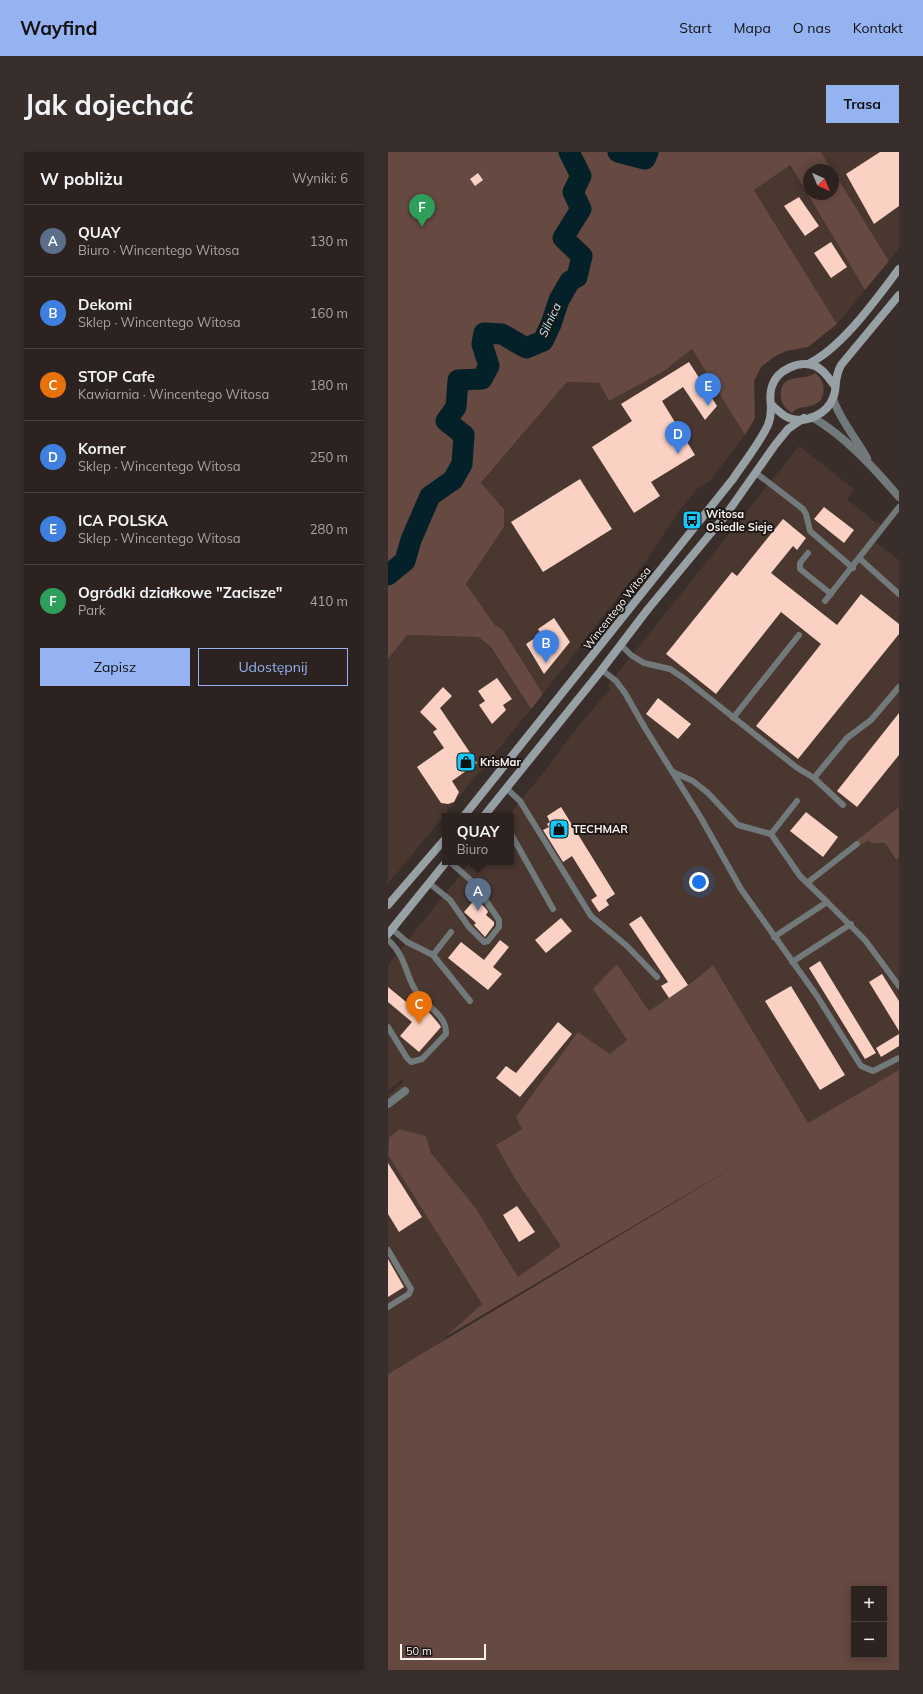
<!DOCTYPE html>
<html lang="pl">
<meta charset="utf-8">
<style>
:root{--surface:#2c2220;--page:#382f2d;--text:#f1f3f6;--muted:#a6a4a5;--line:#483f3e;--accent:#95b2f1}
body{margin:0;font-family:Mulish,sans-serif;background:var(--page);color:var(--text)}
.controls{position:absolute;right:12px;bottom:12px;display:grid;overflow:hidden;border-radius:0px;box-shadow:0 2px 10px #0003}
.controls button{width:36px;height:36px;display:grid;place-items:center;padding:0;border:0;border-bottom:1px solid var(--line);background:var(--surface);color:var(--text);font:20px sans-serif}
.compass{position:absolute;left:415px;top:12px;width:36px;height:36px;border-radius:50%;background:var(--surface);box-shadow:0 2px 10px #0003;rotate:136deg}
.scale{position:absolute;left:12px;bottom:10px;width:86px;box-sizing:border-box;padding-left:4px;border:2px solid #faf2ef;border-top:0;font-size:11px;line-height:14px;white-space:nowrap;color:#faf2ef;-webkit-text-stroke:3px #1d1816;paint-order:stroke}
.you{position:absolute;left:311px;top:730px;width:14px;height:14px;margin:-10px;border:3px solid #fff;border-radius:50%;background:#1a73e8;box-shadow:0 0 0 6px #1a73e833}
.badge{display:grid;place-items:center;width:26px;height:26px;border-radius:50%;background:var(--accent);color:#fff;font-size:13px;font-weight:700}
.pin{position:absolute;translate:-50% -33px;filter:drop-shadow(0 1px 2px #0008)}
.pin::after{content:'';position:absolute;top:21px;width:14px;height:12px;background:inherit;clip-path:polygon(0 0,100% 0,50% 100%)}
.popup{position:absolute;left:54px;top:661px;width:72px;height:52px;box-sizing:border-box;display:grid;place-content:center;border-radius:0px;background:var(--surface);filter:drop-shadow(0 1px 3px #0005);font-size:13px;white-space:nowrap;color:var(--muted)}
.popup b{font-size:15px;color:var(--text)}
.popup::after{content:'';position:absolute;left:50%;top:100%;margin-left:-8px;border:8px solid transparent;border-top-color:var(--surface)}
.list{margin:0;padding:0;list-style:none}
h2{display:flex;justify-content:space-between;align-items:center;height:52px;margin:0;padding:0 16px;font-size:17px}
h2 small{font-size:13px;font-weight:400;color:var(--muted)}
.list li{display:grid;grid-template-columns:26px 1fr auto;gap:12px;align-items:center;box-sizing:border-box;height:72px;padding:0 16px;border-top:1px solid var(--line)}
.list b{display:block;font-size:15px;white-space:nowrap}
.list p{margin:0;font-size:13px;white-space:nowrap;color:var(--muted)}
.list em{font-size:13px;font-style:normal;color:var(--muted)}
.actions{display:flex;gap:8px;padding:12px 16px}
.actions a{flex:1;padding:9px 0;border:1px solid var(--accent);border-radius:0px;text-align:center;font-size:14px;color:var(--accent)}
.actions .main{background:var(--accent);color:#111}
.map{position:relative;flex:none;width:511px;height:1518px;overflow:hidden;border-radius:0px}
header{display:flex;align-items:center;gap:24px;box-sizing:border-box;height:56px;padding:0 20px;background:var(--accent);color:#111}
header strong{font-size:19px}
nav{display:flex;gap:22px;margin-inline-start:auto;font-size:14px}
.intro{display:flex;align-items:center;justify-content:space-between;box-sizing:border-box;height:96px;padding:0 24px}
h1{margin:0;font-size:28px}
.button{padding:10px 18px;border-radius:0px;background:var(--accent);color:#111;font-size:14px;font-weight:700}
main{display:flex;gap:24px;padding:0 24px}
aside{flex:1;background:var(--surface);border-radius:0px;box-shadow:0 2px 10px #0003}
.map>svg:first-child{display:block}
.built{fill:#493730}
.green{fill:#664940;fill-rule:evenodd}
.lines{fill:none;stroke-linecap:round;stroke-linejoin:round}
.river{stroke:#042029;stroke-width:21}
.building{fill:#fad1c3}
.service{stroke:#72797b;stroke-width:6}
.minor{stroke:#72797b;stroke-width:8}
.secondary{stroke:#97a1a5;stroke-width:8}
.labels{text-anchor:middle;stroke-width:4;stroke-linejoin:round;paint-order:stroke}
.poi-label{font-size:11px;font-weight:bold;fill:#faf2ef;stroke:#1d1816;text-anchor:start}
.street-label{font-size:11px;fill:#faf2ef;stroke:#1d1816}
.water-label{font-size:12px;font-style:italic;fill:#bcecff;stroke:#1d1816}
</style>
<header>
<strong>Wayfind</strong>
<nav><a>Start</a><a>Mapa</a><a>O nas</a><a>Kontakt</a></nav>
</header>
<div class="intro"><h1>Jak dojechać</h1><a class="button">Trasa</a></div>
<main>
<aside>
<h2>W pobliżu<small>Wyniki: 6</small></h2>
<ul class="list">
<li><span class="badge" style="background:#5c6f8a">A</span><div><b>QUAY</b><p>Biuro · Wincentego Witosa</p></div><em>130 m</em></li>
<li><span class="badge" style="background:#3f7fe0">B</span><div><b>Dekomi</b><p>Sklep · Wincentego Witosa</p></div><em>160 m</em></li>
<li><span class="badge" style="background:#e8710a">C</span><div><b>STOP Cafe</b><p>Kawiarnia · Wincentego Witosa</p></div><em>180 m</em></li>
<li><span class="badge" style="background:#3f7fe0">D</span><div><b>Korner</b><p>Sklep · Wincentego Witosa</p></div><em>250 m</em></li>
<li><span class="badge" style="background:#3f7fe0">E</span><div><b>ICA POLSKA</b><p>Sklep · Wincentego Witosa</p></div><em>280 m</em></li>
<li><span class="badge" style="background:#2e9e5b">F</span><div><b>Ogródki działkowe &quot;Zacisze&quot;</b><p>Park</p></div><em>410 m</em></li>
</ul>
<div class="actions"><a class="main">Zapisz</a><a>Udostępnij</a></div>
</aside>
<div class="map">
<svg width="511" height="1518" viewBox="0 0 511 1518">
<rect width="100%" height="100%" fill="#3a2e2a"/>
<g class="built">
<polygon points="433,0 511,0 511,96 501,109"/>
<polygon points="401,13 477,138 449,172 366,38"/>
<polygon points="304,197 357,283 321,330 310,336 290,360 258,409 155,542 115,478 107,473 78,432 116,375 116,356 93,332 179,230 211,231 221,249 276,219"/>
<polygon points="411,294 466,337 459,347 488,371 491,370 498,376 486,389 511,408 511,655 469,688 481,688 484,691 497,691 507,708 511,705 511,918 420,971 325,813 261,860 205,837 239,888 222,902 190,880 134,977 108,993 127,1027 174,1094 130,1125 87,1055 43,1001 38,984 1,986 0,996 0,943 15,930 14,927 0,939 0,813 81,712 83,716 88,710 123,710 123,664 120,664 159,616 183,583 222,537 220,533"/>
<polygon points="19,483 90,485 101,494 143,557 0,732 0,507"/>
<polygon points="0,1003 94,1152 57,1185 58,1188 0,1222"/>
</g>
<g class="green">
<polygon points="0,0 433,0 444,18 421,18 421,42 445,42 445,19 501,109 477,138 402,13 366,38 449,172 420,195 398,199 386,205 373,215 366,229 367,266 357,283 304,197 276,219 221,249 211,231 179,230 93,331 116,357 116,375 78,432 107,473 115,478 155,542 143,557 102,494 90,485 19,483 0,507"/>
<path d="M427 221C436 228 438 238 433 248 423 258 411 252 404 261 398 257 394 253 393 246 390 219 417 230 427 221Z"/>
<polygon points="511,655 511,705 508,708 497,691 483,691 481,688 473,693 469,688"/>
<path d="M229 812 261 859 300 833 325 813 420 971 511 918V1518H0V1222L366 1003 57 1185 94 1152 0 1003 1 986 11 977 38 984 43 1001 87 1055 130 1125 173 1094 127 1027 108 993 134 977 128 965 190 880 222 902 239 888 205 837ZM466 1437H496V1503H466Z"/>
</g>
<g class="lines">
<g class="river">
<polyline points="230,0 257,7 260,0"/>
<polyline points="0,423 17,409 23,388 42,344 65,328 74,312 76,283 58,269 68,255 70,228 94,227 101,214 94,192 96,181 114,182 138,196 155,189 163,172 171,148 182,129 189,125 194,104 175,86 193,57 185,40 193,24 181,0"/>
</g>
</g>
<g class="building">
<polygon points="492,0 511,0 511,54 486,72 458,22"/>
<polygon points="90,21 95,28 87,34 82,27"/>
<polygon points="411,45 431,74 417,84 396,54"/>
<polygon points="443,90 459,115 443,126 426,101"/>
<polygon points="301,210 329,254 317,268 295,235 274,249 307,303 263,330 272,344 246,361 204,295 244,269 233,252"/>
<polygon points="192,327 224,377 155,420 123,370"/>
<polygon points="436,355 466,378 456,391 426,367"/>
<polygon points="395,367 418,386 409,398 405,394 383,421 449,473 473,442 511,472 511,482 410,607 368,574 433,492 393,460 328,542 278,502 344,420 349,424"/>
<polygon points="166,466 182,490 156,522 138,492 153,482 150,477"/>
<polygon points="109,526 124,547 115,553 118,558 104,572 91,553 97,549 90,539"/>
<polygon points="55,535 64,544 52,556 89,611 64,629 71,640 66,650 60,652 53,651 29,615 56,596 45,580 49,577 32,560"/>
<polygon points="270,546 303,572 290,587 258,562"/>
<polygon points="511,561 511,603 469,655 449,639"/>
<polygon points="173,655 227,742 218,748 221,753 211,760 203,748 209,744 184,704 175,710 155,678 161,675 159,672 162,670 159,664"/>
<polygon points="418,660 450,685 435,705 402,679"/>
<polygon points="88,746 99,758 100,760 98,763 106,770 106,773 97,785 86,773 88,771 76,760"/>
<polygon points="253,764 300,833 281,846 273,834 280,830 241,772"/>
<polygon points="173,766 184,779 158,801 147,788"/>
<polygon points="112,788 121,795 105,815 114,822 100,838 60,806 73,790 96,808"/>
<polygon points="432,809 488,901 477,907 421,816"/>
<polygon points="494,822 511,849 511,879 481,830"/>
<polygon points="403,834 457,923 432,938 377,849"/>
<polygon points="0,835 28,858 39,858 51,872 53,875 31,900 12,884 24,870 0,850"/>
<polygon points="170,870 184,882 132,945 108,926 118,914 128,921"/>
<polygon points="511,882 511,894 493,905 488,896"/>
<polygon points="0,1011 34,1065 11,1080 0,1062"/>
<polygon points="129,1054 147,1080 131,1090 115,1063"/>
<polygon points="0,1107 16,1135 0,1145"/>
</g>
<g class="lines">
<g class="service">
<polyline points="368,321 415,357 418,362 422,379 465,416"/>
<polyline points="420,401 412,411 412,417 443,442"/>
<polyline points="472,407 511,442"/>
<polyline points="437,449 511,355"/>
<polyline points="233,493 243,503 256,511 282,517 297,527 408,615 426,626"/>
<polyline points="214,518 228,529 237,541 257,576 313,666 353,737 429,844 473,914 485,919 511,906"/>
<polyline points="345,566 411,483"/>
<polyline points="285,620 305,629 320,641 350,673 383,682"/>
<polyline points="118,636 132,649 203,764 239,794 269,825"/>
<polyline points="409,649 383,682 412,724 439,750"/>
<polyline points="455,653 426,626 459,586 483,568 511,535"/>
<polyline points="123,682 165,757"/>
<polyline points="41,731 62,748 81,775 96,790 100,789 111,775 111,768 86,731 62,710"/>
<polyline points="419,731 469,692"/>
<polyline points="4,777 19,790 45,803 82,849"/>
<polyline points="386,785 439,750 477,788 511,834"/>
<path d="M0 788C19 805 16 821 29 841 39 855 59 863 58 882L34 907 23 910 19 906 0 875"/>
<polyline points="45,803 63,780"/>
<polyline points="404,810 463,772"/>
<polyline points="0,1098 23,1137 21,1142 0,1155"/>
</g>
<g class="minor">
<path d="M445 247C452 268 468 286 479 306"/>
<path d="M424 265C457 284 486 316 511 345"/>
<polyline points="0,952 17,939"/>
</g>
<g class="secondary">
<path d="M420 212C454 196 488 147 511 117"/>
<path d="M384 253C389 258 395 264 401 266 418 272 439 262 445 246 450 235 445 228 453 213L511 143"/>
<path d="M76 664 345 327C357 309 371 292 380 273 387 255 379 248 384 234 389 218 411 208 427 214 435 217 441 226 446 233"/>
<polyline points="96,664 212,520 260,457 337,364 387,293 400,277 416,266"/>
<polyline points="0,753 57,687"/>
<polyline points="0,782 58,710"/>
</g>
</g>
<defs>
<symbol id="bus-square" viewBox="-11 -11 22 22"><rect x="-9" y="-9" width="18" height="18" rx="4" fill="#15cafb" stroke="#1d1816"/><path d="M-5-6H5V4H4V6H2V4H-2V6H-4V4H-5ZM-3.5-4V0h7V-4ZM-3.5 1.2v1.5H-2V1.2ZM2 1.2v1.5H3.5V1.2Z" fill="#111"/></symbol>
<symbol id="shop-square" viewBox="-11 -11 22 22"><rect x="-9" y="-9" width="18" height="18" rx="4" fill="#15cafb" stroke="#1d1816"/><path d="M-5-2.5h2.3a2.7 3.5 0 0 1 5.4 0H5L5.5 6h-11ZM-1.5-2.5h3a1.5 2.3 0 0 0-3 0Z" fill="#111"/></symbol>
</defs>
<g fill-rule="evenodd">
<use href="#bus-square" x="293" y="357" width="22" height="22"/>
<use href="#shop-square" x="67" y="599" width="22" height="22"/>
<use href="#shop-square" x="160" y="666" width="22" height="22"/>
</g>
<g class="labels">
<g class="poi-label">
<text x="318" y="366">Witosa<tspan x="318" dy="13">Osiedle Sieje</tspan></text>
<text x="92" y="614">KrisMar</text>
<text x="185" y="681">TECHMAR</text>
</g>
<g class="street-label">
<text transform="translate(229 456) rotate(-52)" y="4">Wincentego Witosa</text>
</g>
<g class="water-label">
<text transform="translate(162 168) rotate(-65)" y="4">Silnica</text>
</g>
</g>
</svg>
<div class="controls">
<button>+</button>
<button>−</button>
</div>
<svg class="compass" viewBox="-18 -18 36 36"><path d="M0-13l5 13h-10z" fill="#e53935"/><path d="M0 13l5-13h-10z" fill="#a6a4a5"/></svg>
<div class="scale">50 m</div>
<div class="you"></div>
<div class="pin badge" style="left:90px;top:759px;background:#5c6f8a">A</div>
<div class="popup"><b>QUAY</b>Biuro</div>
<div class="pin badge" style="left:158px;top:511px;background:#3f7fe0">B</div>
<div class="pin badge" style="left:31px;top:872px;background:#e8710a">C</div>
<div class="pin badge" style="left:290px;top:302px;background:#3f7fe0">D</div>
<div class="pin badge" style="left:320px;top:254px;background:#3f7fe0">E</div>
<div class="pin badge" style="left:34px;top:75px;background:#2e9e5b">F</div>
</div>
</main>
